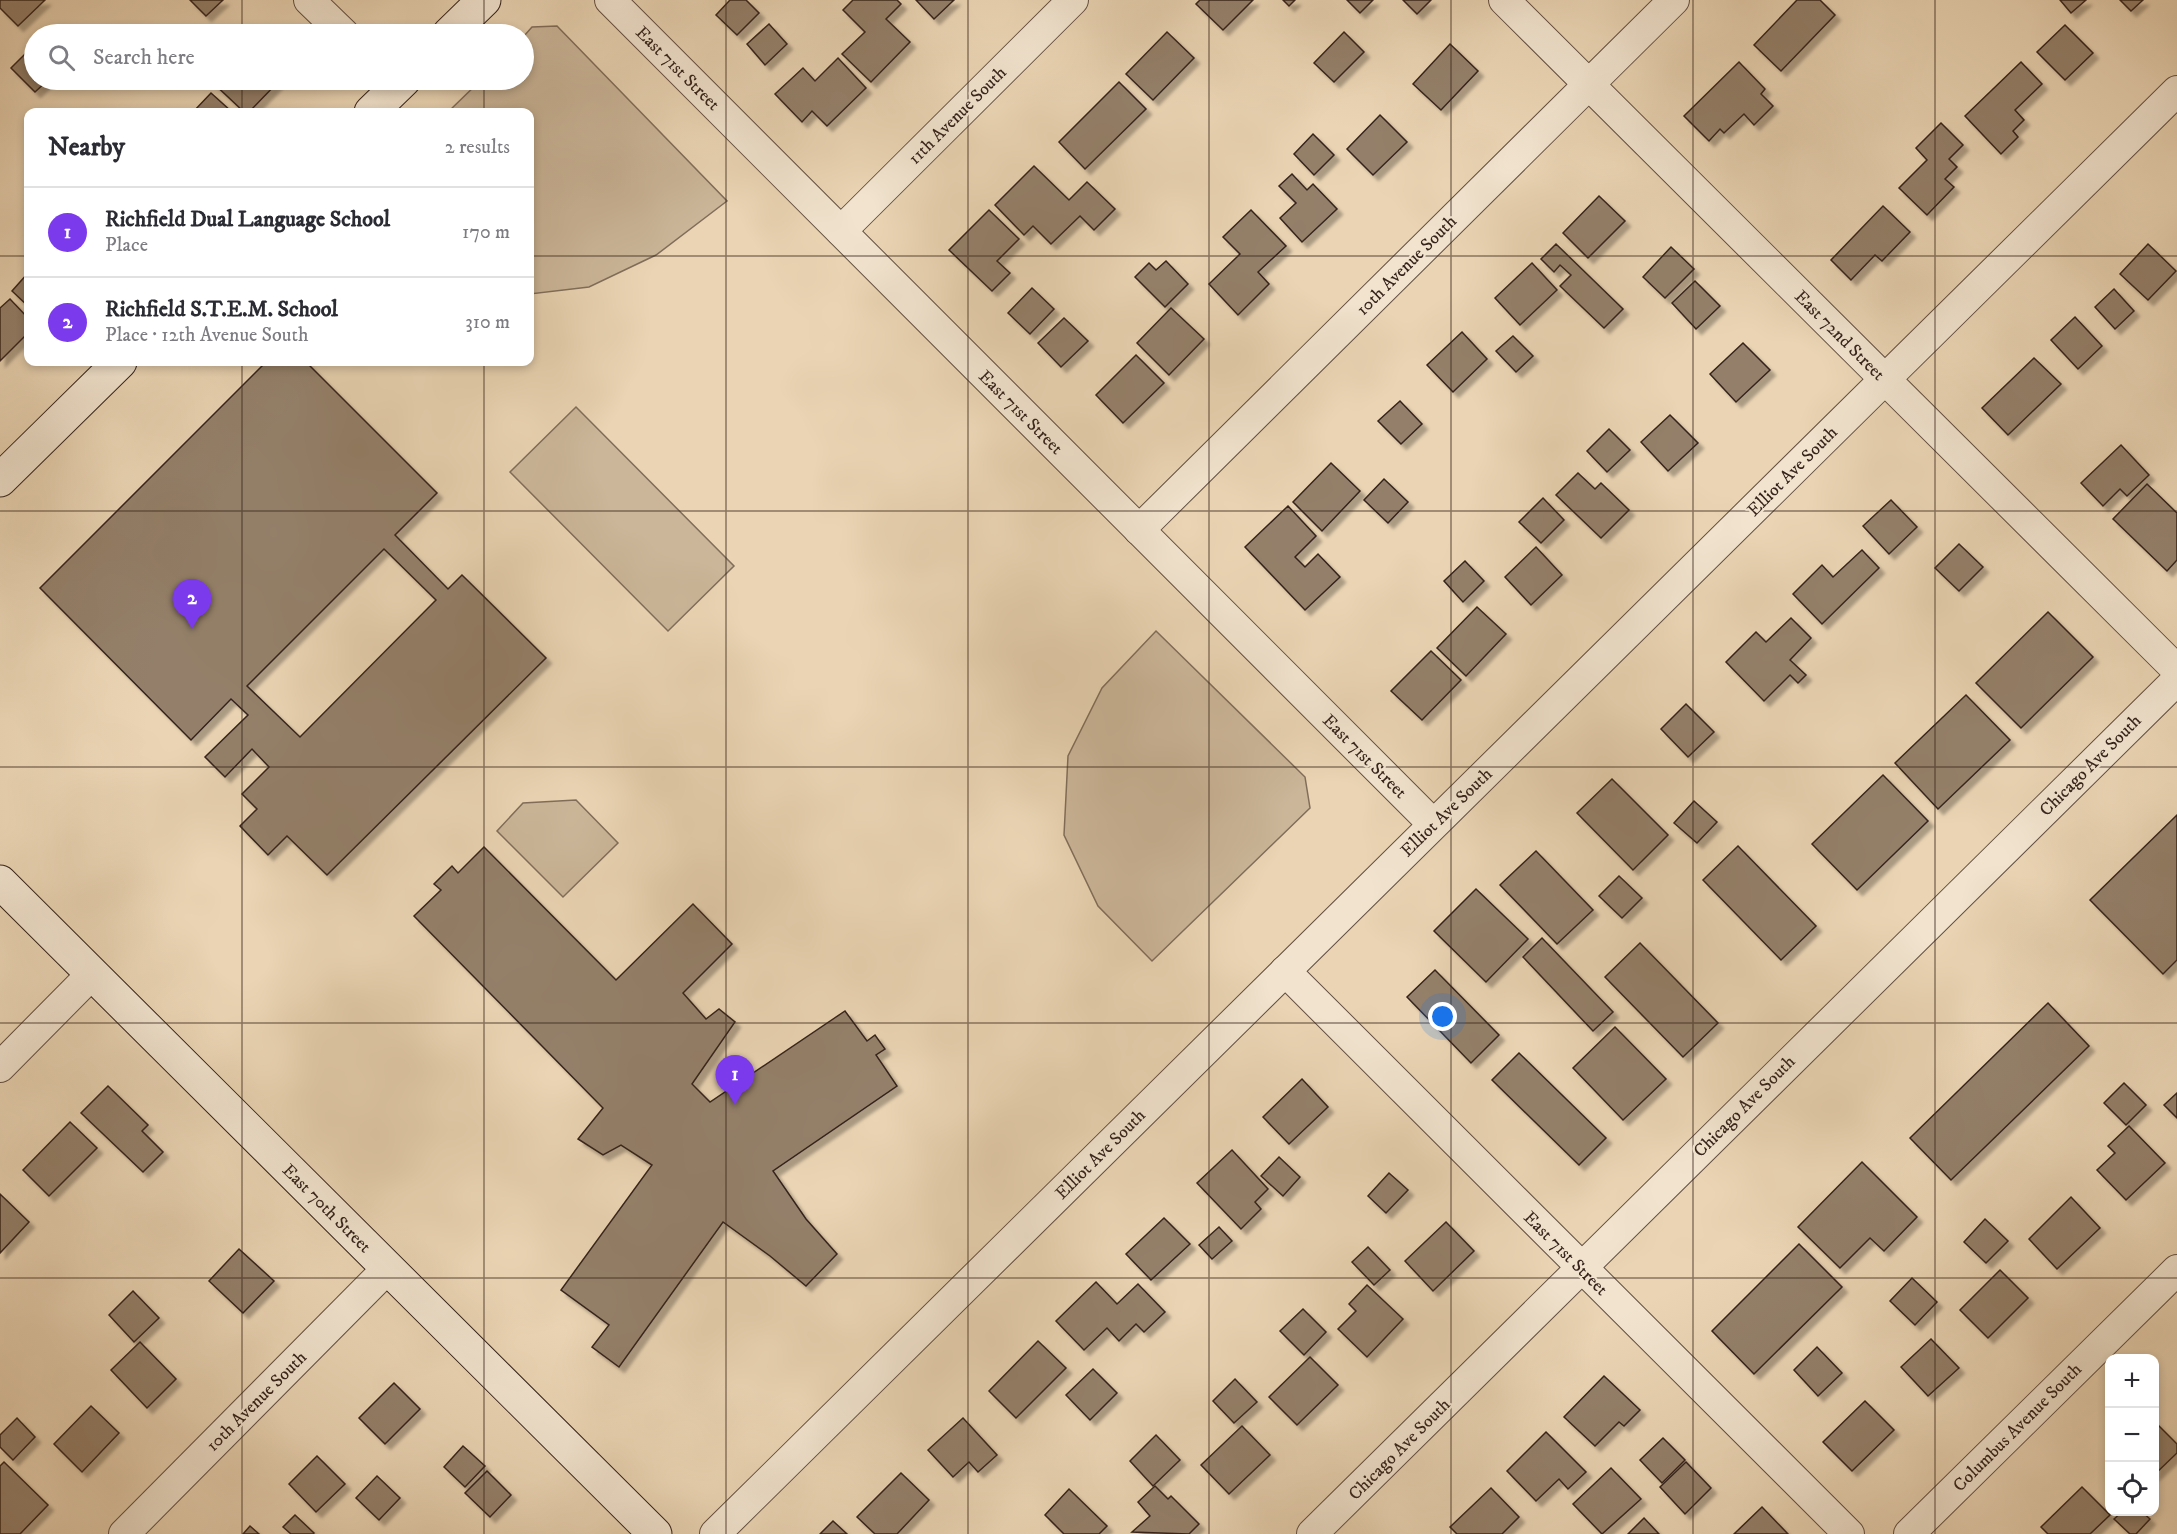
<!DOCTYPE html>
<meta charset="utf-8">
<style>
:root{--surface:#fff;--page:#f2f2f3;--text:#2b2b33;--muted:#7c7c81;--line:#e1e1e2;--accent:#7c3aed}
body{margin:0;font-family:"IM FELL DW Pica",serif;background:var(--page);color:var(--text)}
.controls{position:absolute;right:18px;bottom:18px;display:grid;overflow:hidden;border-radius:12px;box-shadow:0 3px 9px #0003}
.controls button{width:54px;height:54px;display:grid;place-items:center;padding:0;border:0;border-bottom:2px solid var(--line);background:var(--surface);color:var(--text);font:30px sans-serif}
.you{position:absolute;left:1443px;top:1017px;width:21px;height:21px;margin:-15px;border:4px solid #fff;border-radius:50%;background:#1a73e8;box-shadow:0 0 0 9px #1a73e833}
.badge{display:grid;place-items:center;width:39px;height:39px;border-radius:50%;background:var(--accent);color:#fff;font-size:20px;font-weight:700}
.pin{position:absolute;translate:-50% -50px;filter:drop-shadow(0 2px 3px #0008)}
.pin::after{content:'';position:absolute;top:32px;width:21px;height:18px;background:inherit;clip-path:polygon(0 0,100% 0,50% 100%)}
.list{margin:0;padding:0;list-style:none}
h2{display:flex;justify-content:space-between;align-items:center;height:78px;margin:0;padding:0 24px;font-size:26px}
h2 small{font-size:20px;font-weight:400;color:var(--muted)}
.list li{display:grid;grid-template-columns:39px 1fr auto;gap:18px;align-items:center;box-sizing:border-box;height:90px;padding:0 24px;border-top:2px solid var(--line)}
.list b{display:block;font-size:22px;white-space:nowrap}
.list p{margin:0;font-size:20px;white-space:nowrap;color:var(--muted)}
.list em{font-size:20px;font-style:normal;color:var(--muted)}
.icon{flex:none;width:33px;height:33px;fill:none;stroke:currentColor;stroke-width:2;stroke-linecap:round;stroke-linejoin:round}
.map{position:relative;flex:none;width:2177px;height:1534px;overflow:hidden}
.search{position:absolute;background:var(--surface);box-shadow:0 3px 9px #0003;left:24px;top:24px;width:510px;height:66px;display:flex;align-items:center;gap:15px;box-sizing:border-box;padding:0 21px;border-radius:33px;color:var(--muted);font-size:22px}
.panel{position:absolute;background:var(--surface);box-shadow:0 3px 9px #0003;left:24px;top:108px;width:510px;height:258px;border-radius:12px}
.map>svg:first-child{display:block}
.green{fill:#cbb699;stroke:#806d5a;stroke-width:1.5}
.building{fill:#94806b;stroke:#36241c;stroke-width:1.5;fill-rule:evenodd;filter:url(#shadow)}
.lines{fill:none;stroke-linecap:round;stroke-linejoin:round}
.street-casing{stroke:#635042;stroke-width:32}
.secondary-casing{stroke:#36241c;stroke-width:35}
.street{stroke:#f1e3ce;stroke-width:30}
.secondary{stroke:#f1e3ce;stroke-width:33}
.grid{fill:none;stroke:#36241c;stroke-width:1.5;stroke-opacity:0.55}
.labels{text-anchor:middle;stroke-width:4.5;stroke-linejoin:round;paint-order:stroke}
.street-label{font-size:18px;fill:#36241c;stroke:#f1e3ce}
</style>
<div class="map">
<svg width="2177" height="1534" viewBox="0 0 2177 1534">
<defs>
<filter id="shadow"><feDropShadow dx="5.5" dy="5.5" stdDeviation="1.5" flood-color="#0004"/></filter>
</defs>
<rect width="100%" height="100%" fill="#ead4b3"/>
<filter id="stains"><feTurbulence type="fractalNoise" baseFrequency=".00333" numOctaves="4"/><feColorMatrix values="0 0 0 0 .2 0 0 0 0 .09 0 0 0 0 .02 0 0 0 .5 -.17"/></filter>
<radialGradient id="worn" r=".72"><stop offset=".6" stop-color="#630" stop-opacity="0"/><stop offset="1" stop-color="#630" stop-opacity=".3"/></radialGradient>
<g class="green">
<polygon points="557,26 727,201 656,255 589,287 530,294 530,112 448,112 481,80 524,80 524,36 532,27"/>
<polygon points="576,407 734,566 668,631 510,472"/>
<polygon points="1156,631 1305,777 1310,808 1152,961 1098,906 1064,835 1068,756 1102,688"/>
<polygon points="576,800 618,843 563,897 497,831 523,803"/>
</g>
<g class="building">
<polygon points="0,0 45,0 18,26 0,8"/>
<polygon points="190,0 223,0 206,16"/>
<polygon points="730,0 746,0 759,13 737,35 716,15"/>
<polygon points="853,0 897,0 901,4 886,19 910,42 871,82 842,54 865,32 843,10"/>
<polygon points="916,0 954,0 934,19"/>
<polygon points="1200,0 1253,0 1223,30 1196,4"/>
<polygon points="1283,0 1295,0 1289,6"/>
<polygon points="1347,0 1373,0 1360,13"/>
<polygon points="1403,0 1431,0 1417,14"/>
<polygon points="1797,0 1820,0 1835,15 1781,71 1754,45"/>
<polygon points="2060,0 2086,0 2071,13"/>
<polygon points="2120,0 2143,0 2131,11"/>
<polygon points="769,24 787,44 765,65 747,44"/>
<polygon points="2065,25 2093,53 2065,80 2037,52"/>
<polygon points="1167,32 1194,58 1153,100 1126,74"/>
<polygon points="1344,32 1364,52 1334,82 1314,63"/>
<polygon points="1450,44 1478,71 1441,110 1413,84"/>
<polygon points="30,49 34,54 34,80 48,80 35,92 11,68"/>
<polygon points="838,58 866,88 827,126 812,111 802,122 775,94 803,68 815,81"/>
<polygon points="1739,62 1765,89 1761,94 1773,106 1754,125 1744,114 1724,133 1720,129 1709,141 1684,116"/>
<polygon points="2021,62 2042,84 2015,110 2024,120 2013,131 2018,137 2001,154 1965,116"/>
<polygon points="210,80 280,80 249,112 244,112"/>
<polygon points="1119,82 1146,109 1085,169 1059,142"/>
<polygon points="211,93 232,112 193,112"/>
<polygon points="1380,115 1407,142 1373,175 1347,149"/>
<polygon points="1941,123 1963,145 1949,159 1957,167 1945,179 1954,187 1927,215 1899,188 1927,160 1916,148"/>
<polygon points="1313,134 1334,155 1314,175 1294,154"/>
<polygon points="1034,166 1069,200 1087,182 1115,209 1094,230 1080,216 1051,244 1033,226 1024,235 995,205"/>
<polygon points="1292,174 1307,190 1313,184 1337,209 1302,242 1280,218 1296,203 1279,186"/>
<polygon points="1599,196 1625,221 1588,258 1563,233"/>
<polygon points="1883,206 1910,232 1882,261 1875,255 1851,280 1831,260"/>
<polygon points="989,210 1019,239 997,261 1010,273 992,291 949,250"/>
<polygon points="1251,210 1286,246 1258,272 1269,284 1238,315 1209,284 1240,254 1223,237"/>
<polygon points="1556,244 1623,309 1604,328 1560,286 1571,275 1560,265 1554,272 1541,259"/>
<polygon points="2148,244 2176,271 2148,300 2120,274"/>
<polygon points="1671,247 1694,269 1665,298 1643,277"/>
<polygon points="1166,261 1188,284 1165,307 1135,277 1149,263 1156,270"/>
<polygon points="1532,263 1557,290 1520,325 1495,298"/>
<polygon points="28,273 28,306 12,291"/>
<polygon points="1695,281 1720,306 1696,329 1672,303"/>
<polygon points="1032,288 1054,309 1030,334 1008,313"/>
<polygon points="2114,289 2134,311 2115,329 2095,307"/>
<polygon points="10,299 28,318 28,333 0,361 0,308"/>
<polygon points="1171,308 1204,339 1169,375 1137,343"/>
<polygon points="2075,317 2102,346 2078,369 2051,340"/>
<polygon points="1064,318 1088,341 1061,367 1038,343"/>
<polygon points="1462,332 1487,359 1453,392 1427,365"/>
<polygon points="1513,336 1533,356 1516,372 1496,351"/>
<polygon points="1743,343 1770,370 1736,402 1710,374"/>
<polygon points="1136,355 1164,383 1123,423 1096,395"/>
<polygon points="2034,358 2061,384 2008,435 1982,408"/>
<path d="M266 362H306L437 493 395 535 448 589 462 575 546 658 327 875 287 836 268 855 240 826 257 809 242 794 269 767 252 749 225 777 205 757 248 715 231 699 191 740 40 588ZM384 549 436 600 300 737 247 686Z"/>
<polygon points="1400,401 1422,424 1401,444 1378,421"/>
<polygon points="1670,415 1698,443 1668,471 1641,442"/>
<polygon points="1609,429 1630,450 1607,472 1587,451"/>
<polygon points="2121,445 2149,475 2127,496 2120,489 2103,506 2081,483"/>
<polygon points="1331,463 1360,491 1322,531 1293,502"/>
<polygon points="1578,473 1595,489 1601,483 1629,510 1601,538 1556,495"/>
<polygon points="1384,479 1408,502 1388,523 1364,500"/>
<polygon points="2147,484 2177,513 2177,560 2167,571 2113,519"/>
<polygon points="1543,498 1564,520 1541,543 1519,522"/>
<polygon points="1891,500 1917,527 1889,554 1863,526"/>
<polygon points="1288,506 1316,536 1295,557 1305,567 1318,554 1340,577 1305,610 1245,547"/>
<polygon points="1959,544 1983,567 1959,591 1935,568"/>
<polygon points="1536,547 1562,575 1531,605 1505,577"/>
<polygon points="1862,550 1879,568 1822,624 1793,594 1822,565 1833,577"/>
<polygon points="1465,561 1484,581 1463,602 1444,581"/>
<polygon points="1477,607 1506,634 1466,676 1437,648"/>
<polygon points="2048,612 2093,657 2021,728 1976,683"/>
<polygon points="1791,618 1811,638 1790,660 1806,675 1798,683 1790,675 1764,701 1726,662 1756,632 1766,642"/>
<polygon points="1431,651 1461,680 1422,720 1391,691"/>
<polygon points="1966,695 2010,740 1938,809 1895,763"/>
<polygon points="1686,704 1714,732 1688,757 1661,729"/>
<polygon points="1883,775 1928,821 1857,890 1812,844"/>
<polygon points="1612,779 1668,835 1633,870 1577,813"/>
<polygon points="1694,801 1717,822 1697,843 1674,823"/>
<polygon points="2177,815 2177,960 2163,974 2090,900"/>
<polygon points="1738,846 1816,926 1781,960 1703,880"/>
<polygon points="484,847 616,980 693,904 732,944 683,993 706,1019 719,1009 735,1022 692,1084 710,1102 845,1011 867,1041 875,1035 885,1049 876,1055 897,1086 773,1171 806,1219 837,1254 806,1286 770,1256 723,1222 619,1367 592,1347 609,1325 561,1290 652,1165 621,1145 603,1155 578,1139 603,1108 414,916 441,890 434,884 452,866 458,873"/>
<polygon points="1536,851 1593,910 1557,944 1500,885"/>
<polygon points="1619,876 1642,898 1622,918 1599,896"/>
<polygon points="1476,889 1528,939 1486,982 1434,931"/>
<polygon points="1542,938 1613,1012 1593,1031 1523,957"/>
<polygon points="1640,943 1718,1023 1683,1057 1605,977"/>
<polygon points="1435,970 1499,1035 1471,1063 1407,997"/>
<polygon points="2048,1003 2089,1046 1951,1180 1910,1138"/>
<polygon points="1615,1027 1666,1079 1623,1120 1573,1068"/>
<polygon points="1519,1053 1606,1138 1579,1165 1492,1080"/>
<polygon points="1302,1079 1328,1107 1289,1144 1263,1117"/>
<polygon points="2124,1083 2146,1105 2126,1125 2104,1103"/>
<polygon points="108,1086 148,1125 142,1131 163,1152 143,1172 81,1113"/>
<polygon points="2177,1093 2177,1118 2164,1105"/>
<polygon points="70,1122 97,1148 49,1196 23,1170"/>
<polygon points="2129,1126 2165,1163 2126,1200 2097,1170 2115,1153 2108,1146"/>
<polygon points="1232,1150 1268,1189 1255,1202 1261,1209 1241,1229 1197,1183"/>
<polygon points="1279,1157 1300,1177 1283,1196 1261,1176"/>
<polygon points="1862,1162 1917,1217 1884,1251 1870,1238 1840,1268 1798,1227"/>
<polygon points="1389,1173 1408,1190 1386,1213 1368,1196"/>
<polygon points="0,1194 29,1222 0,1253"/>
<polygon points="2071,1197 2100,1228 2057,1269 2029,1239"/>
<polygon points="1164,1218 1190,1244 1151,1280 1126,1254"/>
<polygon points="1985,1219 2008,1241 1986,1263 1964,1242"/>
<polygon points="1446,1222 1474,1251 1433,1291 1405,1261"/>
<polygon points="1219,1227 1232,1241 1212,1259 1199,1245"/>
<polygon points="1799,1244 1842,1287 1754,1374 1712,1331"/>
<polygon points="1368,1247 1390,1270 1374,1285 1352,1262"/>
<polygon points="239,1249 274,1281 243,1313 209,1281"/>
<polygon points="2000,1270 2028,1298 1988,1338 1960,1310"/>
<polygon points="1912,1278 1937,1302 1915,1325 1890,1301"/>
<polygon points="1096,1282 1117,1304 1138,1284 1165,1312 1144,1332 1136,1324 1119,1341 1107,1328 1084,1350 1056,1321"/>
<polygon points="1367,1285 1403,1319 1367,1357 1338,1329 1356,1311 1349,1304"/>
<polygon points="133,1291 159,1318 134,1342 109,1315"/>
<polygon points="1303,1309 1326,1332 1304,1355 1280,1331"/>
<polygon points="1931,1339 1959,1368 1928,1396 1901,1367"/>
<polygon points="1038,1341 1066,1368 1016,1418 989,1391"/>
<polygon points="140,1342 176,1379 147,1408 111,1370"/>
<polygon points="1817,1347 1842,1373 1818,1396 1794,1370"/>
<polygon points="1310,1357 1338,1385 1297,1425 1269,1397"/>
<polygon points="1093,1369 1117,1393 1090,1420 1066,1395"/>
<polygon points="1604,1376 1640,1410 1624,1426 1619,1422 1595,1446 1564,1417"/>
<polygon points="1235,1379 1257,1402 1234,1423 1213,1401"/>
<polygon points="394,1383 420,1409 385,1444 359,1418"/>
<polygon points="1865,1401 1894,1430 1852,1471 1823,1442"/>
<polygon points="91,1406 119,1433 82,1472 54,1444"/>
<polygon points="17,1418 35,1437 13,1460 0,1447 0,1435"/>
<polygon points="963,1418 997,1455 978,1472 969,1462 953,1477 928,1450"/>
<polygon points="2154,1421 2177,1444 2177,1453 2154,1475"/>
<polygon points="1242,1426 1270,1455 1229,1494 1201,1465"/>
<polygon points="1546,1432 1586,1472 1568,1489 1559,1479 1536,1501 1507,1471"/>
<polygon points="1156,1435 1180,1460 1153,1486 1130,1461"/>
<polygon points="1663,1438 1685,1460 1662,1483 1640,1460"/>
<polygon points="463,1446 485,1466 465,1487 444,1467"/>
<polygon points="317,1456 345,1484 316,1512 289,1484"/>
<polygon points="4,1462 48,1505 20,1534 0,1534 0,1466"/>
<polygon points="1686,1462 1711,1488 1685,1514 1660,1487"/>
<polygon points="1611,1468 1641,1499 1602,1534 1573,1504"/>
<polygon points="487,1471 511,1495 490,1517 465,1493"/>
<polygon points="901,1473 929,1500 897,1534 875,1534 857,1517"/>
<polygon points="377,1476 400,1498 379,1520 356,1498"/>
<polygon points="1155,1486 1168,1499 1171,1496 1199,1524 1189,1534 1132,1532 1150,1516 1138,1502"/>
<polygon points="2082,1487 2110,1515 2090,1534 2048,1534 2041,1527"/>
<polygon points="1491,1488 1519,1517 1502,1534 1457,1534 1450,1527"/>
<polygon points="1069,1489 1107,1526 1099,1534 1064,1534 1045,1515"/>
<polygon points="1762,1507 1788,1534 1734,1534"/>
<polygon points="2122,1512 2142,1512 2150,1519 2136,1534 2130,1534 2114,1519"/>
<polygon points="295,1515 314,1533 313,1534 291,1534 283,1527"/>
<polygon points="1644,1518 1659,1534 1628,1534"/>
<polygon points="833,1521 847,1534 820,1534"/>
<polygon points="250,1526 259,1534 243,1534"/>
</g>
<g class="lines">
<defs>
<g id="street">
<polyline points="309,0 344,34"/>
<polyline points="610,0 1433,824"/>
<polyline points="1504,0 2177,670"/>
<polyline points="841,231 1073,0"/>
<polyline points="1139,530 1674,0"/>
<polyline points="1285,971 1849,1534"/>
<polyline points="0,1067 92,974"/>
<polyline points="124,1534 388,1268"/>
<polyline points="715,1534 2177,91"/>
<polyline points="1312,1534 2177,680"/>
<polyline points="1909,1534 2177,1270"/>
</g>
<g id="secondary">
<polyline points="449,34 484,0"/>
<polyline points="371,112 404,80"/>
<polyline points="0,480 120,362"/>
<polyline points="0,882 655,1534"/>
</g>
</defs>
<use href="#street" class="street-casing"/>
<use href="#secondary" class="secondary-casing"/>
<use href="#street" class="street"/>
<use href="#secondary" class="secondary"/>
</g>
<path class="grid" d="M242 0V34M484 0V34M726 0V1534M968 0V1534M1209 0V1534M1451 0V1534M1693 0V1534M1935 0V1534M242 80V112M484 80V112M0 256H28M530 256H2177M242 362V1534M484 362V1534M0 511H2177M0 767H2177M0 1023H2177M0 1278H2177"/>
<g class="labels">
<g class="street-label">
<text transform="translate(678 68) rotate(45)" y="6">East 71st Street</text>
<text transform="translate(957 115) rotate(-45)" y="6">11th Avenue South</text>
<text transform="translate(1406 265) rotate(-45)" y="6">10th Avenue South</text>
<text transform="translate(1840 335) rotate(45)" y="6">East 72nd Street</text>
<text transform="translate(1021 412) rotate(45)" y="6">East 71st Street</text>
<text transform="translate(1792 471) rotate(-45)" y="6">Elliot Ave South</text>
<text transform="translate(1365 756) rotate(45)" y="6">East 71st Street</text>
<text transform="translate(2090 765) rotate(-45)" y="6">Chicago Ave South</text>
<text transform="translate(1446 812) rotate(-44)" y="6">Elliot Ave South</text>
<text transform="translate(1744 1106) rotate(-45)" y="6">Chicago Ave South</text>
<text transform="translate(1100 1154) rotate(-45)" y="6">Elliot Ave South</text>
<text transform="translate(327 1208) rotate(45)" y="6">East 70th Street</text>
<text transform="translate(1566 1253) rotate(45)" y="6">East 71st Street</text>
<text transform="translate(256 1401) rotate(-45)" y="6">10th Avenue South</text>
<text transform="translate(2017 1427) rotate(-45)" y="6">Columbus Avenue South</text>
<text transform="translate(1399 1449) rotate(-45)" y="6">Chicago Ave South</text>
</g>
</g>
<rect width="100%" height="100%" filter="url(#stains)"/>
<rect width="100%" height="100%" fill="url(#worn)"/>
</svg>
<div class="controls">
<button>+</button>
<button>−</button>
<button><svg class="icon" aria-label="locate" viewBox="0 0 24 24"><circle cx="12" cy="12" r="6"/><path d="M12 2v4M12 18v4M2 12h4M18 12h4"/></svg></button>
</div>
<div class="you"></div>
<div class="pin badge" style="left:735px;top:1105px">1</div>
<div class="pin badge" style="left:192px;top:629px">2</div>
<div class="search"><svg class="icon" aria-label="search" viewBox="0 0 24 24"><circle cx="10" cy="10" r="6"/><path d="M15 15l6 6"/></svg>Search here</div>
<section class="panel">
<h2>Nearby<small>2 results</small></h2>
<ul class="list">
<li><span class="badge">1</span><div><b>Richfield Dual Language School</b><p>Place</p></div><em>170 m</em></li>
<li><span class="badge">2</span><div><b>Richfield S.T.E.M. School</b><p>Place · 12th Avenue South</p></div><em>310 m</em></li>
</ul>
</section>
</div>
